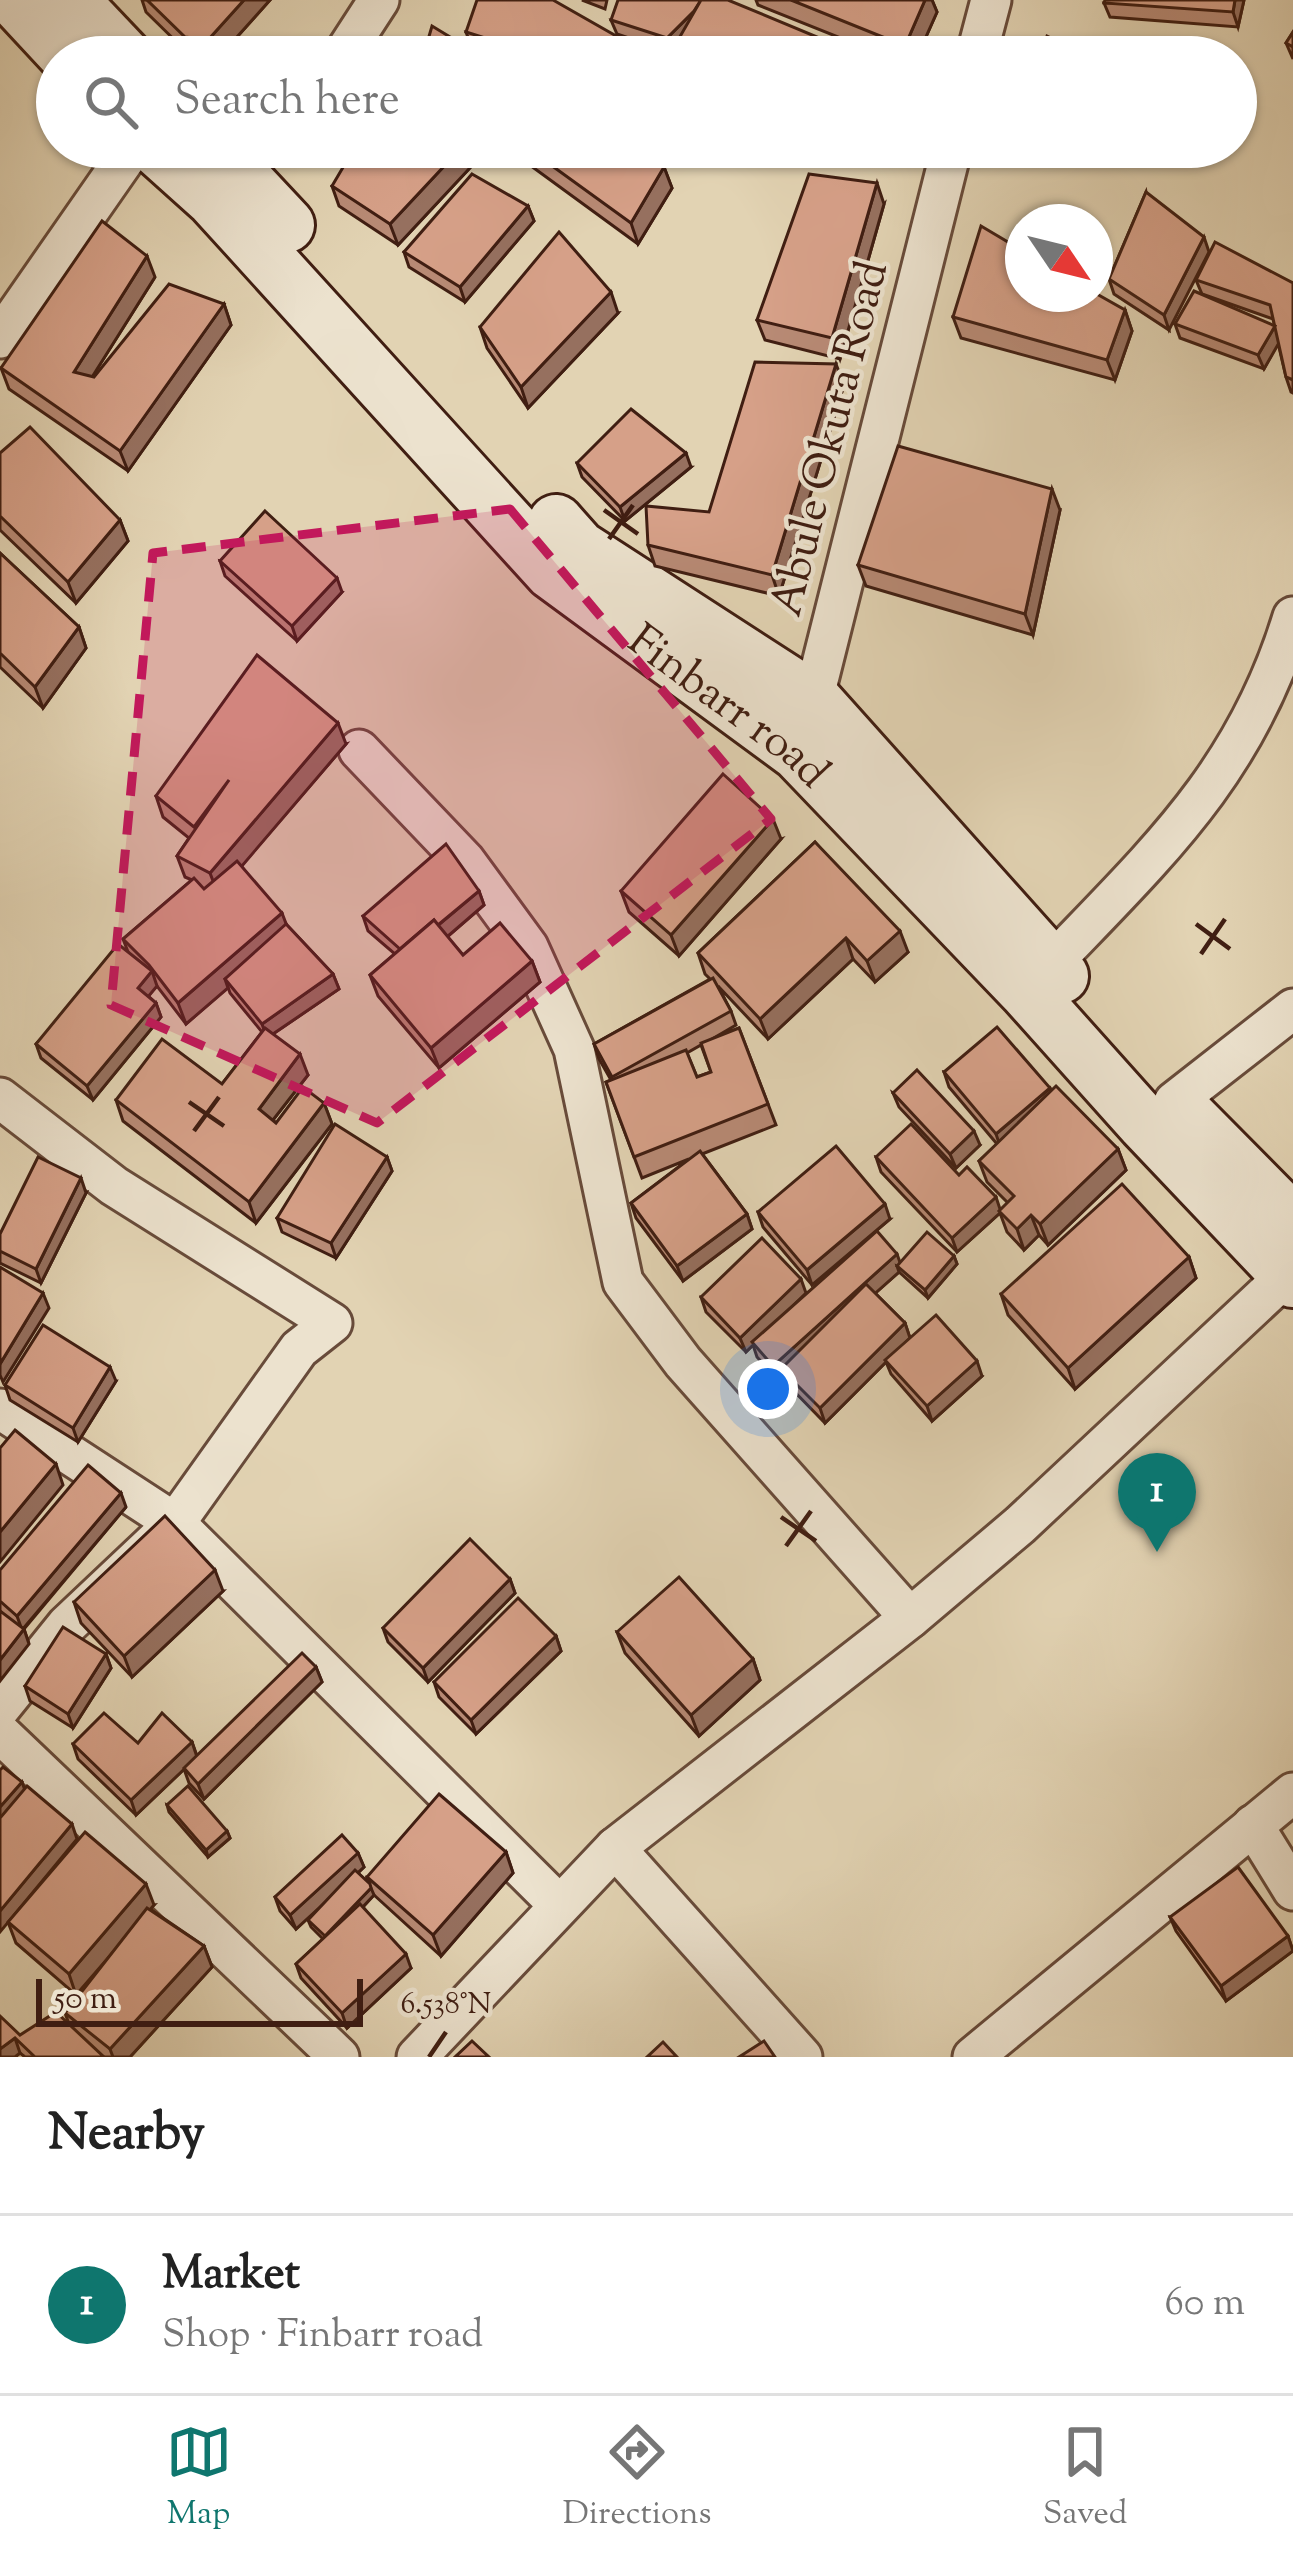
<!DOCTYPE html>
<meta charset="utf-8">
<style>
:root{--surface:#fff;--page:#f6f6f6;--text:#222;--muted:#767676;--line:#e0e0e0;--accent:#0f766e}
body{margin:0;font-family:"Sorts Mill Goudy",serif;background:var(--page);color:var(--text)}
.compass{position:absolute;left:1005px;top:204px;width:108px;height:108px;border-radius:50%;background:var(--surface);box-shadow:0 3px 9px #0004;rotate:125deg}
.scale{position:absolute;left:36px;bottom:30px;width:327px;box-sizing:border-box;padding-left:12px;border:6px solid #401e12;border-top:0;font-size:33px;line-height:42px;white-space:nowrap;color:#401e12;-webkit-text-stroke:9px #ece2ce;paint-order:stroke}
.you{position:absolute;left:768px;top:1389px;width:42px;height:42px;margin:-30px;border:9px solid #fff;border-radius:50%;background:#1a73e8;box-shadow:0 0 0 18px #1a73e833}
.badge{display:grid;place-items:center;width:78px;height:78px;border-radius:50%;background:var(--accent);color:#fff;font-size:39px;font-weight:700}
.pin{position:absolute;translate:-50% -99px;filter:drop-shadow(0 3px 6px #0008)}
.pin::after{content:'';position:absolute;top:63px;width:42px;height:36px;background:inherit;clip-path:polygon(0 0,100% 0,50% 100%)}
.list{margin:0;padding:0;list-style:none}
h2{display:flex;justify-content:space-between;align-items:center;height:156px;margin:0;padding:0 48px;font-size:51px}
h2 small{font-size:39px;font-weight:400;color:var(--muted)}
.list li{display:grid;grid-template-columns:78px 1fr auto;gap:36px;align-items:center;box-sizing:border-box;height:180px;padding:0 48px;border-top:3px solid var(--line)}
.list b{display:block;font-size:45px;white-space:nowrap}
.list p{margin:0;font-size:39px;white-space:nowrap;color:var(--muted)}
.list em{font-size:39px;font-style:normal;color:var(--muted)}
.icon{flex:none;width:66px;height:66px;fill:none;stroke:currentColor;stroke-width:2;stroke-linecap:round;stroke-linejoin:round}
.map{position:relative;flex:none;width:1293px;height:2057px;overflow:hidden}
.search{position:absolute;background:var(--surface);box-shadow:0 3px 9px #0004;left:36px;right:36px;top:36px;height:132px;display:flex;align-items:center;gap:30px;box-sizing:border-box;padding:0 42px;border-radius:66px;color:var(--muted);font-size:45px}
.sheet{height:336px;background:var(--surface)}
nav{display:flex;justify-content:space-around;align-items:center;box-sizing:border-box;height:168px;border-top:3px solid var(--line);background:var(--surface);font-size:33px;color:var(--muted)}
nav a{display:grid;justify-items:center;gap:6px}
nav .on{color:var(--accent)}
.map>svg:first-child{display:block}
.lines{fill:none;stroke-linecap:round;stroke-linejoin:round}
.street-casing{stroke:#684b3a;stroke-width:45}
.secondary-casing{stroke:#401e12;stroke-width:60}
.street{stroke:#ece2ce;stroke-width:39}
.secondary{stroke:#ece2ce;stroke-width:54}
.wall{fill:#b88a75;stroke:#401e12;stroke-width:3;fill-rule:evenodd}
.shaded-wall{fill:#96705f;stroke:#401e12;stroke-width:3}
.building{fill:#d6a088;stroke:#401e12;stroke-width:3}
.marked{fill:#c2185b;fill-opacity:0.2;stroke:#c2185b;stroke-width:9;stroke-dasharray:24 15;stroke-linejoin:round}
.ticks{fill:none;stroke:#401e12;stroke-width:4.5}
.labels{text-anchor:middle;stroke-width:9;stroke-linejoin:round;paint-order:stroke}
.street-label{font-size:45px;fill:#401e12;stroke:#ece2ce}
.ticks-label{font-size:30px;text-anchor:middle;fill:#401e12;stroke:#ece2ce;stroke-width:9;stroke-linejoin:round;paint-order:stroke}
</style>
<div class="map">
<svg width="1293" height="2057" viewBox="0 0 1293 2057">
<rect width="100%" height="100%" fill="#e2d3b3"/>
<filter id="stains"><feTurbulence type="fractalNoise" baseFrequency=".00167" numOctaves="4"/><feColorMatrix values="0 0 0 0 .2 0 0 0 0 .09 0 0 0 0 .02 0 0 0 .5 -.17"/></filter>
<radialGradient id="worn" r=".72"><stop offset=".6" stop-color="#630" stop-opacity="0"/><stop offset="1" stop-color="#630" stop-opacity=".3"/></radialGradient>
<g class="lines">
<defs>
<g id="street">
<polyline points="342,57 379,0"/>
<polyline points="976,57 991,0"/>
<polyline points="0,338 133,147"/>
<polyline points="807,724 952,147"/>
<polyline points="359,750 465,861 528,947 574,1049 623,1282 683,1362 910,1618"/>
<path d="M1050 965C1158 852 1246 772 1293 617"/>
<polyline points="0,1098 114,1186 332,1323 299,1349 175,1523 67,1625 0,1708"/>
<polyline points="1174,1102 1293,1009"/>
<polyline points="0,1409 175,1523 559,1905"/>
<polyline points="0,1733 339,2057"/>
<polyline points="1253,1825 1293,1890"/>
<polyline points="615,1848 802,2057"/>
<polyline points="417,2057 615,1848 910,1618 1020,1525 1288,1274"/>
<polyline points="973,2057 1293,1793"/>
</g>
<g id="secondary">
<polyline points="15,0 68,57"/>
<polyline points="71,0 125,57"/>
<path id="s1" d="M155 147 214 200 552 572 798 753 1026 991 1145 1124 1293 1280"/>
<polyline points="214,147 287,225"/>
<polyline points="556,522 579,548 814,700 1061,976"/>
<polyline points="1185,1113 1293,1222"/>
</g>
</defs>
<use href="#street" class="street-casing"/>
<use href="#secondary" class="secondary-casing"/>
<use href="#street" class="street"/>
<use href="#secondary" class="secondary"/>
</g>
<g class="wall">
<polygon points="142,0 270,0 219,57 192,57 146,12"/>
<polygon points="582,0 607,0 605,9"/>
<polygon points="756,0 932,0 937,12 917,57 888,57 758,5"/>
<polygon points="1244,0 1238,27 1110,17 1104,3"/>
<polygon points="611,20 865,57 677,57 675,51 673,53 617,34"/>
<polygon points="466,32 653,57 488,57 473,51"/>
<polygon points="1293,32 1293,59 1286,43"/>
<polygon points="505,147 631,147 664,167 672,188 638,244"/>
<polygon points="858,147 884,147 878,156"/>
<polygon points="482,155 398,245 339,206 332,186"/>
<polygon points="1146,192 1169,330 1114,294 1109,279"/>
<polygon points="884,204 840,359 765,340 757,320"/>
<polygon points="528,206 534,221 465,302 409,267 404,252"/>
<polygon points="155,277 92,377 94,377 224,304 231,325 128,471 9,389 1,368"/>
<polygon points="1196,280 1293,283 1293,393 1291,392 1286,377 1278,343 1264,369 1180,338 1175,324 1275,326 1273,319 1202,294"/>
<polygon points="1125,310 1132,331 1115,380 961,338 953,317"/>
<polygon points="618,313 528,408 487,348 480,327"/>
<polygon points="844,385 779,596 655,566 648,545 709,512"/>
<polygon points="0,453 120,520 128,541 76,603 0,530"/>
<polygon points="577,463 691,467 625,521 582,477"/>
<polygon points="1060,510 1033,635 866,586 858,565"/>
<polygon points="0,553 79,627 86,648 43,708 0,667"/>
<polygon points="220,561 342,592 297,641 225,576"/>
<polygon points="346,744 241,866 287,925 333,974 339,989 273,1034 308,1075 273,1120 276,1123 324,1103 332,1124 256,1223 123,1121 116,1100 222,1084 262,1032 230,993 228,987 186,1024 157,986 148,996 156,1003 161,1017 93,1100 41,1058 36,1044 128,952 123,939 192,880 185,877 177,856 189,838 163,817 156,796"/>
<polygon points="781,839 679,956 629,912 621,891"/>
<path d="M815 842 908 952 875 982 853 959 768 1039 718 986 731 1011 736 1025 712 1039 739 1028 776 1125 702 1154 747 1214 752 1229 683 1281 636 1218 631 1203 689 1159 642 1178 606 1082 611 1080 599 1059 594 1044 710 979 705 974 698 953ZM701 1045 711 1072 697 1077 687 1053Z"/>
<polygon points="479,891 484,905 447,937 463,955 532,961 540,982 439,1068 378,996 370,975 395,954 368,931 363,916"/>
<polygon points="944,1072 1051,1091 1118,1149 1126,1170 1048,1245 1039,1235 1024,1250 1007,1232 1000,1213 957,1252 881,1172 876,1157 959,1175 1001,1210 1008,1203 987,1182 979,1161 997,1144 949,1087"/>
<polygon points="893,1093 980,1145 956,1168 899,1107"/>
<polygon points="387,1157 392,1171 336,1258 282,1232 277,1218"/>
<polygon points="86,1193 41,1283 0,1263 0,1234"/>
<polygon points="758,1212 890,1219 812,1285 763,1227"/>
<polygon points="954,1256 957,1264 928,1298 899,1272 875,1293 905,1323 910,1338 982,1376 932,1421 891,1374 886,1362 825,1423 786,1383 783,1375 778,1380 757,1357 753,1345 746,1352 706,1312 701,1297 806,1293 900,1262"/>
<polygon points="1189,1257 1196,1278 1075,1389 1008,1315 1001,1294"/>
<polygon points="116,1381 78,1442 10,1400 5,1385"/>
<polygon points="126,1507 24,1629 29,1644 0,1611 0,1570"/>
<polygon points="510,1579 515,1593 428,1682 388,1642 383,1628"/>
<polygon points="223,1591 132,1677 81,1623 74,1602"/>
<polygon points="617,1632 753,1659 760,1680 699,1736 625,1653"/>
<polygon points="556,1636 561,1651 476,1734 439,1697 434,1682"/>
<polygon points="106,1654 111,1668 73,1728 30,1701 25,1686"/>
<polygon points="316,1667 322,1682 204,1799 189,1783 184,1769 136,1815 78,1759 73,1744 192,1742 197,1756"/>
<polygon points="167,1805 227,1831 230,1838 208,1857 169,1812"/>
<polygon points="506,1852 513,1873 441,1956 374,1895 363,1907 411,1968 347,2028 301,1978 296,1964 323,1939 311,1927 308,1920 322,1905 296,1929 280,1911 275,1897 358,1853 364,1867 358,1873 370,1884 367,1877"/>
<polygon points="154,1905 150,1909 204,1946 212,1967 130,2057 25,2057 20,2053 15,2057 0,2057 20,2035 69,2024 65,2013 108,1959 76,1995 16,1943 8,1922"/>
<polygon points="1170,1917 1288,1936 1293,1951 1226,2001 1176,1931"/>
</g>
<g class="shaded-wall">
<polygon points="244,0 270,0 219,57 214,57 208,40"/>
<polygon points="706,0 674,47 675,51 673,53 667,38"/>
<polygon points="925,0 932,0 937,12 917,57 909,57 905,46"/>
<polygon points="1235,0 1244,0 1238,27 1233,12"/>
<polygon points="462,147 479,147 482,155 398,245 390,224"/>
<polygon points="664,167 672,188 638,244 631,223"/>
<polygon points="877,183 884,204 840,359 832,338"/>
<polygon points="528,206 534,221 465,302 460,287"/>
<polygon points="1204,237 1209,252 1169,330 1164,315"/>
<polygon points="147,256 155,277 82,393 74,372"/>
<polygon points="611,292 618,313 528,408 521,387"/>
<polygon points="224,304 231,325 128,471 120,451"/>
<polygon points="1125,310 1132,331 1115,380 1107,360"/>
<polygon points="1275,326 1280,341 1264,369 1258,355"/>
<polygon points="836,364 844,385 779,596 772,575"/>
<polygon points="686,453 691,467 625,521 620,507"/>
<polygon points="1052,489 1060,510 1033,635 1025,614"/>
<polygon points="120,520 128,541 76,603 68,582"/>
<polygon points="337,578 342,592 297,641 292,626"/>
<polygon points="79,627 86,648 43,708 35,687"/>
<polygon points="338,723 346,744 218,894 210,873"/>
<polygon points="773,819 781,839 679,956 671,935"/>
<polygon points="479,891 484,905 411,968 405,953"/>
<polygon points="282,913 290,934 225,979 228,988 186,1024 178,1003"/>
<polygon points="900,931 908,952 875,982 867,961"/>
<polygon points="846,938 853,959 768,1039 760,1019"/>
<polygon points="532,961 540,982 439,1068 431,1048"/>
<polygon points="152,971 157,986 143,1003 138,988"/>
<polygon points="333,974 339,989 267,1038 262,1024"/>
<polygon points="156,1003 161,1017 93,1100 87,1086"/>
<polygon points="300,1054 308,1075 266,1129 259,1109"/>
<polygon points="1050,1088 1055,1103 1001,1149 996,1134"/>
<polygon points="324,1103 332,1124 256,1223 249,1202"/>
<polygon points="974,1131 980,1145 956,1168 950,1154"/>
<polygon points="1118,1149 1126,1170 1048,1245 1040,1224"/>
<polygon points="387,1157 392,1171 336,1258 331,1243"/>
<polygon points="81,1178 86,1193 41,1283 36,1269"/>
<polygon points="996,1197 1001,1212 957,1252 952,1238"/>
<polygon points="885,1204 890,1219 812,1285 807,1270"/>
<polygon points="747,1214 752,1229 683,1281 677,1266"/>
<polygon points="1031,1215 1039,1235 1024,1250 1017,1229"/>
<polygon points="897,1254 902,1268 897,1266 899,1272 786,1373 781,1369 783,1375 778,1380 773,1366"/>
<polygon points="954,1256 957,1264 928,1298 925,1290"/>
<polygon points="1189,1257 1196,1278 1075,1389 1068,1368"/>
<polygon points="801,1279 806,1293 746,1352 740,1338"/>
<polygon points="43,1293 49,1308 3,1382 0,1375 0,1364"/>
<polygon points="905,1323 910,1338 825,1423 820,1408"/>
<polygon points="977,1361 982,1376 932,1421 927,1406"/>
<polygon points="110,1367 116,1381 78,1442 73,1428"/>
<polygon points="56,1464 63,1485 0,1562 0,1532"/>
<polygon points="121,1493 126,1507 22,1630 17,1616"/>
<polygon points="215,1570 223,1591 132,1677 124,1656"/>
<polygon points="510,1579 515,1593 428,1682 423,1668"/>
<polygon points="24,1629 29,1644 0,1681 0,1660"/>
<polygon points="556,1636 561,1651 476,1734 471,1720"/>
<polygon points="106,1654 111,1668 73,1728 68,1714"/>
<polygon points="753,1659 760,1680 699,1736 691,1715"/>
<polygon points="316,1667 322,1682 204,1799 198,1784"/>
<polygon points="192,1742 197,1757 136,1815 131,1800"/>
<polygon points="22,1782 27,1796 0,1827 0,1807"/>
<polygon points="72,1824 77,1839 0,1932 0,1911"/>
<polygon points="227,1831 230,1838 208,1857 206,1850"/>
<polygon points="506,1852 513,1873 441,1956 433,1935"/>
<polygon points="358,1853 364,1867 296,1929 290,1915"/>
<polygon points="146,1884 154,1905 76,1995 69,1974"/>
<polygon points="371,1888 374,1895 328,1944 325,1936"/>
<polygon points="1288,1936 1293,1951 1226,2001 1221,1986"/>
<polygon points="204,1946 212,1967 130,2057 113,2057 110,2049"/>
<polygon points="406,1954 411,1968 347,2028 342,2013"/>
<polygon points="15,2038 20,2053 15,2057 0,2057 0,2049"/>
</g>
<g class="building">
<polygon points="147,0 244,0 208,40 185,37"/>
<polygon points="477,0 553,0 653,57 545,57 466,32"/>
<polygon points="618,0 701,0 694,11 667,38 611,20"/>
<polygon points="701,0 728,0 865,57 695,57 674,47"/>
<polygon points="791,0 925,0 905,46"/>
<polygon points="1105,0 1235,0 1233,12 1104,3"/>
<polygon points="432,26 483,57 423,57"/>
<polygon points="1293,32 1293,47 1286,43"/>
<polygon points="1047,36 1089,57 1040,57"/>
<polygon points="355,147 462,147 390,224 332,186"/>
<polygon points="526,147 631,147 664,167 631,223"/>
<polygon points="472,174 528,206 460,287 404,252"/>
<polygon points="809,174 877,183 832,338 757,320"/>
<polygon points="1146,192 1204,237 1164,315 1109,279"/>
<polygon points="102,221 147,256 74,372 94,377 169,284 224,304 120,451 1,368"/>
<polygon points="981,226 1023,251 1023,294 1095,293 1125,310 1107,360 953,317"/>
<polygon points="559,232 611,292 521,387 480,327"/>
<polygon points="1215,242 1293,283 1293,380 1286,377 1270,305 1196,280"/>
<polygon points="1194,291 1275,326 1258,355 1175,324"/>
<polygon points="755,362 836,364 772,575 648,545 646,506 709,512"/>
<polygon points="631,409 686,453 620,507 577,463"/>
<polygon points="30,427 120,520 68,582 0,516 0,453"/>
<polygon points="898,446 1052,489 1025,614 858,565"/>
<polygon points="265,511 337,578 292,626 220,561"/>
<polygon points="0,553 79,627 35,687 0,653"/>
<polygon points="257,655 338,723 210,873 177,856 229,780 194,827 156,796"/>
<polygon points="723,774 773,819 671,935 621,891"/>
<polygon points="815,842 900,931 867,961 846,938 760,1019 698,953"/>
<polygon points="446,844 479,891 438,925 434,920 400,949 363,916"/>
<polygon points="237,861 282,913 178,1003 149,965 123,939 194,878 204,889"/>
<polygon points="434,920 463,955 500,923 532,961 431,1048 370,975"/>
<polygon points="286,924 333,974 262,1024 225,979"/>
<polygon points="118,944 152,971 138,988 156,1003 87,1086 36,1044"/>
<polygon points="713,978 731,1011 612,1077 594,1044"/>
<polygon points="997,1027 1050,1088 996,1134 944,1072"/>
<polygon points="265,1028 300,1054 259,1109 276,1123 303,1087 324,1103 249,1202 116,1100 162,1039 222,1084"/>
<polygon points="739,1028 768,1104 634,1157 606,1082 686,1050 697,1077 711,1072 701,1043"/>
<polygon points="917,1070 974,1131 950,1154 893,1093"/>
<polygon points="1056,1086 1118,1149 1040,1224 1031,1215 1017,1229 999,1211 1014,1196 979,1161"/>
<polygon points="335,1124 387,1157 331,1243 277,1218"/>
<polygon points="911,1124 959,1175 967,1167 996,1197 952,1238 876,1157"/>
<polygon points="836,1146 885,1204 807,1270 758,1212"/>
<polygon points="700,1151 747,1214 677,1266 631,1203"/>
<polygon points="38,1157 81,1178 36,1269 0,1251 0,1234"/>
<polygon points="1122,1184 1189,1257 1068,1368 1001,1294"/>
<polygon points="877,1231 897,1254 773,1366 752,1342"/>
<polygon points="927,1232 954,1256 925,1290 897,1266"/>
<polygon points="762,1238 801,1279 740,1338 701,1297"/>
<polygon points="0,1267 43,1293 0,1364"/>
<polygon points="866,1284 905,1323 820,1408 781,1369"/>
<polygon points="936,1315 977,1361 927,1406 885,1360"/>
<polygon points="43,1325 110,1367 73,1428 5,1385"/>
<polygon points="15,1430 56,1464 0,1532 0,1448"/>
<polygon points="88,1465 121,1493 17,1616 0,1601 0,1570"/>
<polygon points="165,1516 215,1570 124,1656 74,1602"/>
<polygon points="470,1539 510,1579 423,1668 383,1628"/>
<polygon points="679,1577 753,1659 691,1715 617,1632"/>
<polygon points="518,1598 556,1636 471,1720 434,1682"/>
<polygon points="0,1611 24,1629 0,1660"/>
<polygon points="63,1627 106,1654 68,1714 25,1686"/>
<polygon points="302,1653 316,1667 198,1784 184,1768"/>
<polygon points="104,1713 138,1743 162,1713 192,1742 131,1800 73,1744"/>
<polygon points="3,1767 22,1782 0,1807 0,1770"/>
<polygon points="27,1786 72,1824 0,1911 0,1818"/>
<polygon points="188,1786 227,1831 206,1850 167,1805"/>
<polygon points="439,1794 506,1852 433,1935 367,1877"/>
<polygon points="85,1832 146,1884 69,1974 8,1922"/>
<polygon points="342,1835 358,1853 290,1915 275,1897"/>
<polygon points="1238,1867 1288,1936 1221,1986 1170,1917"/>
<polygon points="355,1870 370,1884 371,1888 325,1936 308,1920"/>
<polygon points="360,1904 406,1954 342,2013 296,1964"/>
<polygon points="147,1908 204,1946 110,2049 65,2013"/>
<polygon points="56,2012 104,2057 35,2057 15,2038 0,2049 0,2016 20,2035"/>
<polygon points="472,2041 489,2057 455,2057"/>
<polygon points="764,2041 775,2057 739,2057"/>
<polygon points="663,2042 677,2057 647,2057"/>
</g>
<path class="marked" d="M510 509 771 819 377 1123 111 1005 153 553Z"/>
<path class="ticks" d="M604 510 638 534M609 539 633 505M1196 924 1230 949M1201 954 1225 919M189 1102 224 1126M194 1131 219 1097M781 1517 816 1541M786 1546 811 1511M429 2057 446 2032"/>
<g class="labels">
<g class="street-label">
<text transform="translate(827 438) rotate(-76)" y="16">Abule Okuta Road</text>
<text dy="16" stroke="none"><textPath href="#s1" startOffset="804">Finbarr road</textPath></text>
</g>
</g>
<g class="ticks-label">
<text x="446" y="2013">6.538°N</text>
</g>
<rect width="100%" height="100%" filter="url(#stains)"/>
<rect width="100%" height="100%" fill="url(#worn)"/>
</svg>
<svg class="compass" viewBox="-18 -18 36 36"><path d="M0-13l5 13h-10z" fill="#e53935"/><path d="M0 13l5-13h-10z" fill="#767676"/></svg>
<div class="scale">50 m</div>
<div class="you"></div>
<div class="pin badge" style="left:1157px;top:1552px">1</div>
<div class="search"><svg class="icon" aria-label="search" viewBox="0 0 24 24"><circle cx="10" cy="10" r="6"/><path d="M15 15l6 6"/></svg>Search here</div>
</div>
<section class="sheet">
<h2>Nearby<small></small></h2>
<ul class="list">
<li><span class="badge">1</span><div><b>Market</b><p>Shop · Finbarr road</p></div><em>60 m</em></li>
</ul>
</section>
<nav>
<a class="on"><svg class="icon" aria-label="map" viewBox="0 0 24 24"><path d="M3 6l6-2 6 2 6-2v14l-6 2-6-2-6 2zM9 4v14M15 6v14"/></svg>Map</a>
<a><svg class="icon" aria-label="directions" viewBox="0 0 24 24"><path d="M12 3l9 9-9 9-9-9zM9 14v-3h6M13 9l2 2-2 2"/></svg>Directions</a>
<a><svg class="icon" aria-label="saved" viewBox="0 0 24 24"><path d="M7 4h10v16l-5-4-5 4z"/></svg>Saved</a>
</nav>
